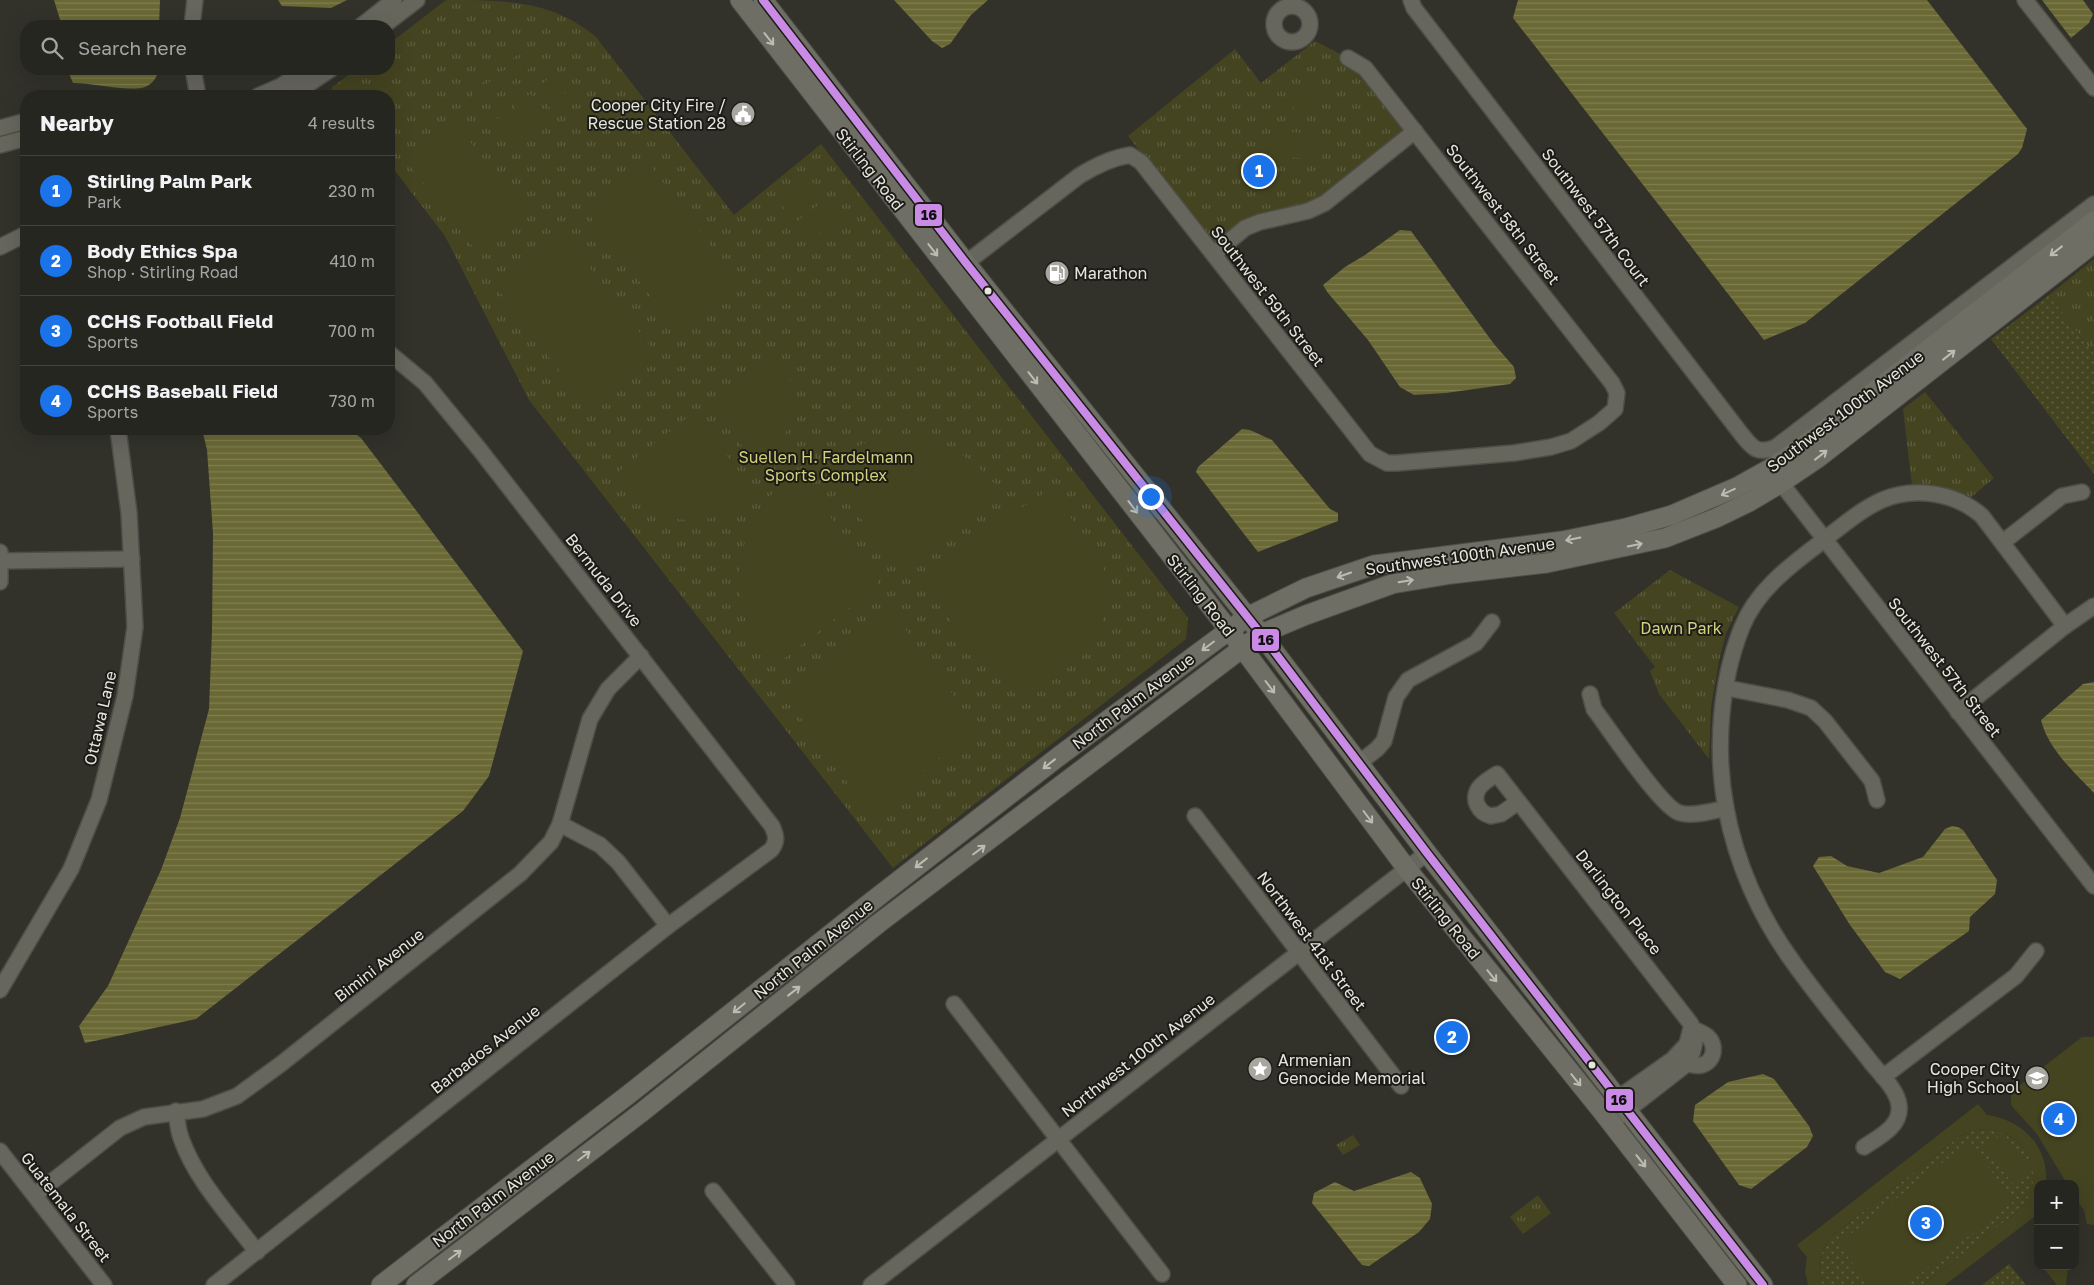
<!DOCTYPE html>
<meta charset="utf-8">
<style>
:root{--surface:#262620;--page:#32322d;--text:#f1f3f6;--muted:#a4a5a5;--line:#42433e;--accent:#1a73e8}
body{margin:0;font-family:"Golos Text",sans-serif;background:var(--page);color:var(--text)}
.controls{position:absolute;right:15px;bottom:15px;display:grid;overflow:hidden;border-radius:10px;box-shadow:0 5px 20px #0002}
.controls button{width:45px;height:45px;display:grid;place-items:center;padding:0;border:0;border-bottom:1px solid var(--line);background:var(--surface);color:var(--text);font:25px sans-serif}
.you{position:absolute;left:1150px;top:496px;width:18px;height:18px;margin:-12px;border:4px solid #fff;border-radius:50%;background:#1a73e8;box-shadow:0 0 0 8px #1a73e833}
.badge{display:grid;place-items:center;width:32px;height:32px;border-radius:50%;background:var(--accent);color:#fff;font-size:16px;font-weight:700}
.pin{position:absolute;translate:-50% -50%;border:2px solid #fff;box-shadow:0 1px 5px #0006}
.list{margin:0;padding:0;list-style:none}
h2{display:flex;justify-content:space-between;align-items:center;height:65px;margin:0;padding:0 20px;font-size:21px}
h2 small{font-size:16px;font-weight:400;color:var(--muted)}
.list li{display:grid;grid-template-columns:32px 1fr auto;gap:15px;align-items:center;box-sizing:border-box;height:70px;padding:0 20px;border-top:1px solid var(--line)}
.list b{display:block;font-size:19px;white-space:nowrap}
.list p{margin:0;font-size:16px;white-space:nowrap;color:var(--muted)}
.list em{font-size:16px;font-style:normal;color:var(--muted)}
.icon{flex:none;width:28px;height:28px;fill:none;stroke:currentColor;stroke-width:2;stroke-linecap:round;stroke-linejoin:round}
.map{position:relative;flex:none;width:2094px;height:1285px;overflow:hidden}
.search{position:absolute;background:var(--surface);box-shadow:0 5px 20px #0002;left:20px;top:20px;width:375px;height:55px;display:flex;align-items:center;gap:12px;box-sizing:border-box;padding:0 18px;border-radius:20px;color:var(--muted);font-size:19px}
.panel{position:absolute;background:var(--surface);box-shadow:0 5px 20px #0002;left:20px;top:90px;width:375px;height:345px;border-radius:20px}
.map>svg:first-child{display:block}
.grass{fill:url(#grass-dots)}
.park{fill:url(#park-tufts)}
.garden{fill:#444421}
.water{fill:url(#water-rules)}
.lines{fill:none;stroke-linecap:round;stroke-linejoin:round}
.minor-casing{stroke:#4e4e48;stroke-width:18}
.major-casing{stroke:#4e4e48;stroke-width:21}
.minor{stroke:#66665d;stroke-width:15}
.major{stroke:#6e6e64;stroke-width:19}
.bus-1-casing{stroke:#1c1c16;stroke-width:11}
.bus-1{stroke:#ca8be6;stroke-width:8}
.oneway{stroke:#bcbcb3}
.bus-dot{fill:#e6e6de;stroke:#1c1c16;stroke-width:2}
.labels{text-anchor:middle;stroke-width:4;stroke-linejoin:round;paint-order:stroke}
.poi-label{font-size:16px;fill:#e6e6de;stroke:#1c1c16;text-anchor:end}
.street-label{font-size:16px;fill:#e6e6de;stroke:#1c1c16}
.park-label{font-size:16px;fill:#d3d17d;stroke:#1c1c16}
.line-badge{stroke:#1c1c16;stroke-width:2}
.pale-badge-label{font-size:14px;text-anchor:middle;font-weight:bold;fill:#111}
</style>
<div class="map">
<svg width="2094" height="1285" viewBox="0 0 2094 1285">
<defs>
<pattern id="grass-dots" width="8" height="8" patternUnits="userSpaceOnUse" patternTransform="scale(1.25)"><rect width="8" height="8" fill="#444421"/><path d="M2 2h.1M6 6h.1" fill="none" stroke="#5f5f41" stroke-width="1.8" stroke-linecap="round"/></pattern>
<pattern id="park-tufts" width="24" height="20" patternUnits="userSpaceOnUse" patternTransform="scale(1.25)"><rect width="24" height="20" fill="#444421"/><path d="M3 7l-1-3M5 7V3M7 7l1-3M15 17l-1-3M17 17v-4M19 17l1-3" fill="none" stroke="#5f5f41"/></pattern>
<pattern id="water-rules" width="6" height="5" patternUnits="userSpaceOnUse" patternTransform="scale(1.25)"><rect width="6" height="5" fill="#6a6935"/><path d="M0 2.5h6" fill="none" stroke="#7f7e52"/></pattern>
</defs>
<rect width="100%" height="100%" fill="#32322b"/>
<g class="grass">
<polygon points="2049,295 2094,354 2094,474 1991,339"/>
<path d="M1990 1129C2032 1137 2049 1181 2017 1212L1923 1285H1822C1816 1266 1820 1250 1833 1235L1959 1137 1974 1130Z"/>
<polygon points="2009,1264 2026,1285 1982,1285"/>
</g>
<g class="park">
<path d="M446 0C505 0 552 0 596 37L734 215 821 144 1188 618 1186 639 893 868 529 400 445 236 389 163V96H337L331 88 357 69H389V44Z"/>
<polygon points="1315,41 1348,58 1415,131 1317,206 1260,222 1217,252 1128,136 1235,49 1261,83"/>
<polygon points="2094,259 2094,354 2049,295"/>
<polygon points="1925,392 1994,478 1969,499 1944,488 1912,486 1903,409"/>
<polygon points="1670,570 1739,607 1726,633 1719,661 1711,707 1709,759 1659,694 1650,671 1655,667 1614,613"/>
<polygon points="1353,1135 1360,1145 1343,1155 1336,1145"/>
<polygon points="1538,1195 1551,1213 1523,1234 1510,1217"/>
</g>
<g class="garden">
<polygon points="512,41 521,52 499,69 491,58"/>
<polygon points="523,55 532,66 510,83 502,72"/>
<polygon points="483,65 491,76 470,92 461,82"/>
<polygon points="552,76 558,84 541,96 536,89"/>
<polygon points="493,79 502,89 481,106 472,95"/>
<polygon points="1313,79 1328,96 1302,118 1288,101"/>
<polygon points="562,89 567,97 551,109 545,102"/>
<polygon points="530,94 536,101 520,114 514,106"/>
<polygon points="540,106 546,114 530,126 524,119"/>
<polygon points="508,111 514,118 498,131 492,123"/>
<polygon points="518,123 524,131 508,144 502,136"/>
<polygon points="457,125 525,212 476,251 408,163"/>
<polygon points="1278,131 1324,135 1322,160 1276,156"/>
<polygon points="647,161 739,283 676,330 584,208"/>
<polygon points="806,173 820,192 790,215 775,197"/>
<polygon points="826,199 840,217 809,241 795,223"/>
<polygon points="562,231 656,354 586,406 493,283"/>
<path d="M772 352C808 393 797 433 757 466L713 407 714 397Z"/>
<path d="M688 417 698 418 757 495C703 536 656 525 612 477Z"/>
<path d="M902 436C943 439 973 457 999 489L905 564 896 563 822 469C843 447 873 439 902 436Z"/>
<path d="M795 472 878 578 876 587 773 667C720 604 731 522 795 472Z"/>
<polygon points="1049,490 1100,555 1106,576 1107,588 1105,615 1097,637 1082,656 1024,703 960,633 924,585 925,577 971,541"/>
<path d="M884 610 891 611C923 651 952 692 980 735L935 760 894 800 878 813 869 812 842 775 830 754 783 696 837 645Z"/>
<polygon points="2082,1037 2094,1037 2094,1225 2087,1224 2084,1210 2075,1198 2075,1184 2067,1184 2037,1134 2011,1105 2011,1092"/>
<path d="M1978 1104 1987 1115C2023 1120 2049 1147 2046 1184H2038V1214L1945 1285H1923L2017 1212C2060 1171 2010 1107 1959 1137L1833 1235C1820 1250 1816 1266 1822 1285H1808L1805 1272 1807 1257 1797 1245Z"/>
<polygon points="2003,1133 2031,1170 2013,1184 1984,1147"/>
<polygon points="1969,1142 2014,1201 1906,1285 1869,1285 1838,1244"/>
<polygon points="2042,1266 2068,1266 2066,1285 2057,1285"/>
</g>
<g class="water">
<polygon points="54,0 160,0 159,26 62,26"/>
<polygon points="278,0 347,0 331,8 282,6"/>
<polygon points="894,0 988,0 971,15 950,44 942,48 932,41"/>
<polygon points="1518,0 1927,0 2027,129 2022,148 2018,154 1805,323 1764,340 1513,18"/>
<polygon points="2042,0 2083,0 2093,14 2089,23 2071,38"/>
<path d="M67 69H159C157 77 153 84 145 87 129 92 92 83 73 83Z"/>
<polygon points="1400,230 1411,231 1494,344 1514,367 1516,378 1510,384 1446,393 1414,395 1400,387 1368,340 1328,293 1323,285 1345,267 1365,255"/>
<polygon points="202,429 349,429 361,438 523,651 489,776 463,811 196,1019 85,1043 79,1026 108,986 161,870 180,818 209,709 212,631 213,533 207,450"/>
<polygon points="1242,429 1250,430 1272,440 1330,509 1338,513 1338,521 1258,552 1196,472 1198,467"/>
<path d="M2094 682V793C2074 772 2048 749 2041 720L2083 684Z"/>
<polygon points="1952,826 1958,827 1963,830 1997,880 1995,894 1970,917 1969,931 1900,979 1885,972 1850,925 1813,866 1819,857 1831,856 1847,866 1879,873 1923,857 1945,829"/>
<polygon points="1763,1074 1774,1079 1809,1126 1813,1136 1807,1147 1751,1189 1739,1185 1693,1121 1695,1105 1728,1082"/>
<polygon points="1411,1172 1420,1178 1432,1204 1430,1219 1419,1232 1369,1266 1362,1265 1312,1203 1314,1193 1335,1182 1354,1191"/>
</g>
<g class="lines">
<defs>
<g id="minor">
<path d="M1411 0 1414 8 1739 431C1751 446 1756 456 1776 447L2094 204"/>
<polyline points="2025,0 2094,88"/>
<circle cx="1292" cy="24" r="18"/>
<polyline points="192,26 195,0"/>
<polyline points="361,26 394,0"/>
<polyline points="383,26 417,0"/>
<polyline points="193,69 198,96"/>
<polyline points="258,96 281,86 306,69"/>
<polyline points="291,96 331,69"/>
<polyline points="0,128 26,121"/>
<polyline points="0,145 26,138"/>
<polyline points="0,247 26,234"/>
<polyline points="1214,254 1245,228 1260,222 1308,211 1325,203 1415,131"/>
<path d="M966 263 1079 176C1095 166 1111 158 1130 155L1141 162 1370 454 1387 463H1397L1514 453 1551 447 1571 441 1599 423 1615 409 1617 393 1612 383 1365 68 1348 58"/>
<polyline points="1774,474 2094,886"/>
<polyline points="2003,542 2062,496 2082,492"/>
<polyline points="0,561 132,559"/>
<polyline points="0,582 0,552"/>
<polyline points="1727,688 1788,700 1811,708 1825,721 1872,781 1877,800"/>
<path d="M1590 694 1594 709C1608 727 1662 809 1680 813 1692 817 1714 811 1726 808"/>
<polyline points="1958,712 2065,626 2094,606"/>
<polyline points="1359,763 1377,749 1384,741 1396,697 1408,680 1476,643 1492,622"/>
<path d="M1518 802 1501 814 1491 816C1479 813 1471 800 1479 788 1483 782 1491 778 1497 774L1691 1024C1697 1040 1695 1048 1688 1063L1611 1123"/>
<polyline points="1195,816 1401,1086"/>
<polyline points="560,824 600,845 618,862 668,926"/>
<polyline points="0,990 71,869 99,800 125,696 135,627 129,513 118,429"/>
<polyline points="954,1004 1162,1274"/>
<path d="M1679 1060C1686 1063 1695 1067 1702 1065 1715 1061 1717 1044 1707 1036 1703 1033 1698 1031 1693 1029"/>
<polyline points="1883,1077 2016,976 2036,951"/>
<polyline points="1601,1110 1673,1059 1687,1044 1691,1028"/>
<path d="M176 1111C177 1120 178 1130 181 1138 196 1181 231 1217 257 1252"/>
<path d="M1864 1147C1879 1137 1902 1126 1899 1105 1897 1089 1879 1073 1870 1061 1844 1028 1817 996 1793 962 1760 917 1736 863 1726 808 1715 750 1720 682 1742 627 1756 592 1787 568 1816 546 1837 530 1858 511 1882 500 1915 486 1956 493 1982 516L2065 626"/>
<polyline points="0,1151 104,1285"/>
<polyline points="713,1191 787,1285"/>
<polyline points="35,1195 120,1128 144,1117 203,1109 237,1096 281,1064 520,874 551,842 560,824 590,719 608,689 641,656"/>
<path d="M214 1285 668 926 771 850C778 841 776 835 772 826L480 450 425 383 389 353"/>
<polyline points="871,1285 1427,853"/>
</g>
<g id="major">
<polyline points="740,0 1229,630 1407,869 1601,1110 1737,1285"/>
<polyline points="763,0 966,263 1261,634 1427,853 1763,1285"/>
<polyline points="381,1285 628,1095 866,906 1058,757 1247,617 1306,588 1374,565 1562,541 1626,528 1672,515 1737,487 1771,468 1803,446 2094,221"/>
<polyline points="416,1285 642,1112 879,923 1261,634 1306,615 1392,584 1452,574 1547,563 1665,538 1716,518 1749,502 1781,483 1818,458 2094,243"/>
</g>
</defs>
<use href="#minor" class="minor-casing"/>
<use href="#major" class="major-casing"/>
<use href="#minor" class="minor"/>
<use href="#major" class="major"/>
<defs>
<polyline id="bus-1" points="763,0 966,263 1261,634 1427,853 1763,1285"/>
</defs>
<use href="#bus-1" class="bus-1-casing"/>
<use href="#bus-1" class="bus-1"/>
</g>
<defs><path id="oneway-shaft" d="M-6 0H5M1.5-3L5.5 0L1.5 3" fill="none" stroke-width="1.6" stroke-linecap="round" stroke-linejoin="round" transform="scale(1.25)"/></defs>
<g class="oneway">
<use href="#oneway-shaft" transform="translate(769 39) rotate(52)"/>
<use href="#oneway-shaft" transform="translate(933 250) rotate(52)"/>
<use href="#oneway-shaft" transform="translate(2056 251) rotate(142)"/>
<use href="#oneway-shaft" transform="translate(1949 355) rotate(-38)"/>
<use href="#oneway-shaft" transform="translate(1033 378) rotate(52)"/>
<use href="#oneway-shaft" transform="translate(1821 455) rotate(-38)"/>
<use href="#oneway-shaft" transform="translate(1728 492) rotate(155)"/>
<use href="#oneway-shaft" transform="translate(1133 507) rotate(52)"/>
<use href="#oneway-shaft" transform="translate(1573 539) rotate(169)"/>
<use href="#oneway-shaft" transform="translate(1635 545) rotate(-11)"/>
<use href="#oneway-shaft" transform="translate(1344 575) rotate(161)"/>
<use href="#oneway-shaft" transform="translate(1406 581) rotate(-9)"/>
<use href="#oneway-shaft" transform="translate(1208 646) rotate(143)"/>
<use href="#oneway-shaft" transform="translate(1270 687) rotate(53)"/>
<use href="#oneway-shaft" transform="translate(1049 764) rotate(142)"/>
<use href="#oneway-shaft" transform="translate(1368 817) rotate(53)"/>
<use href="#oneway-shaft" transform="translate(979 850) rotate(-37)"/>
<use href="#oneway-shaft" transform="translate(921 863) rotate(142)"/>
<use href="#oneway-shaft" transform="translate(1492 976) rotate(51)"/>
<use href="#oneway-shaft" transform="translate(794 991) rotate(-38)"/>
<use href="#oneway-shaft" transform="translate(739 1008) rotate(141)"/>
<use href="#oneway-shaft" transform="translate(1576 1080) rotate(51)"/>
<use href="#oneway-shaft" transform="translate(584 1156) rotate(-37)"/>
<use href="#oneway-shaft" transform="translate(1641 1161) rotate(52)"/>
<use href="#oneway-shaft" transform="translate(455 1255) rotate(-37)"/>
</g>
<defs>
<symbol id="civic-disc" viewBox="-11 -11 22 22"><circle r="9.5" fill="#a7a79f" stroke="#1c1c16"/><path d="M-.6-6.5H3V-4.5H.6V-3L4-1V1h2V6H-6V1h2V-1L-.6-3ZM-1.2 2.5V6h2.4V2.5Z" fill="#fff"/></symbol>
<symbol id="fuel-disc" viewBox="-11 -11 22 22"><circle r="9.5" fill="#a7a79f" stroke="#1c1c16"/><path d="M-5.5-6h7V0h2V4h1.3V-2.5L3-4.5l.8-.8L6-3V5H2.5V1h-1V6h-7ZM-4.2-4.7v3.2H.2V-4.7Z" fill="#fff"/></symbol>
<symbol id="sight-disc" viewBox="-11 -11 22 22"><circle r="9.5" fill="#a7a79f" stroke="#1c1c16"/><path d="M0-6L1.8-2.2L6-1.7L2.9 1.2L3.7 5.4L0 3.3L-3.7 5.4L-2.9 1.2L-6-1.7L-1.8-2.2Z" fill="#fff"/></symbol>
<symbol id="school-disc" viewBox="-11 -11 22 22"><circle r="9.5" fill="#a7a79f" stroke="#1c1c16"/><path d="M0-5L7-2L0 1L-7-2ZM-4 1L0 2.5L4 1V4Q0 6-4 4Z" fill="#fff"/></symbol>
</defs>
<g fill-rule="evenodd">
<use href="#civic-disc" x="729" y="100" width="28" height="28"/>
<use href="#fuel-disc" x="1043" y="259" width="28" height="28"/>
<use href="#sight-disc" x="1246" y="1055" width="28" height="28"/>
<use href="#school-disc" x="2023" y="1064" width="28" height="28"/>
</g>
<g class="bus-dot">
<circle cx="988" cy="291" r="4.5"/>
<circle cx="1592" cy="1065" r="4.5"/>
</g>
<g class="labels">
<g class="poi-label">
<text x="726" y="111">Cooper City Fire /<tspan x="726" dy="18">Rescue Station 28</tspan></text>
<text x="1074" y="279" text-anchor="start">Marathon</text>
<text x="1278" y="1066" text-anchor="start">Armenian<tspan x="1278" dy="18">Genocide Memorial</tspan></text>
<text x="2020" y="1075">Cooper City<tspan x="2020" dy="18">High School</tspan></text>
</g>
<g class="street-label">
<text transform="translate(870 169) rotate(52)" y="6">Stirling Road</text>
<text transform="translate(1503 214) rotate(52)" y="6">Southwest 58th Street</text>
<text transform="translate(1596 217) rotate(53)" y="6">Southwest 57th Court</text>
<text transform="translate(1268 296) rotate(52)" y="6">Southwest 59th Street</text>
<text transform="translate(1845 411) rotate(-37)" y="6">Southwest 100th Avenue</text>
<text transform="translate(1460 556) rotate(-8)" y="6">Southwest 100th Avenue</text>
<text transform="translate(604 580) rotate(52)" y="6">Bermuda Drive</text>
<text transform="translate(1201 595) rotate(52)" y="6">Stirling Road</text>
<text transform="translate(1945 667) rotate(52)" y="6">Southwest 57th Street</text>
<text transform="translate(1133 701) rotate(-37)" y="6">North Palm Avenue</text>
<text transform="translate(100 718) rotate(-77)" y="6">Ottawa Lane</text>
<text transform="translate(1619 902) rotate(52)" y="6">Darlington Place</text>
<text transform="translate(1446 918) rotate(51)" y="6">Stirling Road</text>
<text transform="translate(1312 941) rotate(53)" y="6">Northwest 41st Street</text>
<text transform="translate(813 949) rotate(-39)" y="6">North Palm Avenue</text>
<text transform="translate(379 965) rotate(-38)" y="6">Bimini Avenue</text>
<text transform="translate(485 1049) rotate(-38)" y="6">Barbados Avenue</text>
<text transform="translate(1138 1055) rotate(-38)" y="6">Northwest 100th Avenue</text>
<text transform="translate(493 1199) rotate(-37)" y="6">North Palm Avenue</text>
<text transform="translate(66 1207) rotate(52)" y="6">Guatemala Street</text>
</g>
<g class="park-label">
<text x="826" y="463">Suellen H. Fardelmann<tspan x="826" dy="18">Sports Complex</tspan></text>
<text x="1681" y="634">Dawn Park</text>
</g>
</g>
<g class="line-badge">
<rect x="914" y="203" width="29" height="24" rx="5" fill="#ca8be6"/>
<rect x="1251" y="628" width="29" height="24" rx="5" fill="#ca8be6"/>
<rect x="1605" y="1088" width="29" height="24" rx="5" fill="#ca8be6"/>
</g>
<g class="pale-badge-label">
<text x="929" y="220">16</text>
<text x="1266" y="645">16</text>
<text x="1619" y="1105">16</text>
</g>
</svg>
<div class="controls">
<button>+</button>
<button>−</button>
</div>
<div class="you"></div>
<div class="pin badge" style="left:1259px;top:171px">1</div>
<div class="pin badge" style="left:1452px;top:1037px">2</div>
<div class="pin badge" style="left:1926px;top:1223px">3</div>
<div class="pin badge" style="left:2059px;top:1119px">4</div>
<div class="search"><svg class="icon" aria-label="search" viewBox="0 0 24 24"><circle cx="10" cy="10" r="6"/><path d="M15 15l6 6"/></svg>Search here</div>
<section class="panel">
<h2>Nearby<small>4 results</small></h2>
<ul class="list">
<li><span class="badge">1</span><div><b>Stirling Palm Park</b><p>Park</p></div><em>230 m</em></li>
<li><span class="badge">2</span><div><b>Body Ethics Spa</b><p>Shop · Stirling Road</p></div><em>410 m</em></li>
<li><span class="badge">3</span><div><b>CCHS Football Field</b><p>Sports</p></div><em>700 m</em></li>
<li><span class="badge">4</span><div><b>CCHS Baseball Field</b><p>Sports</p></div><em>730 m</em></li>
</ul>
</section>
</div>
